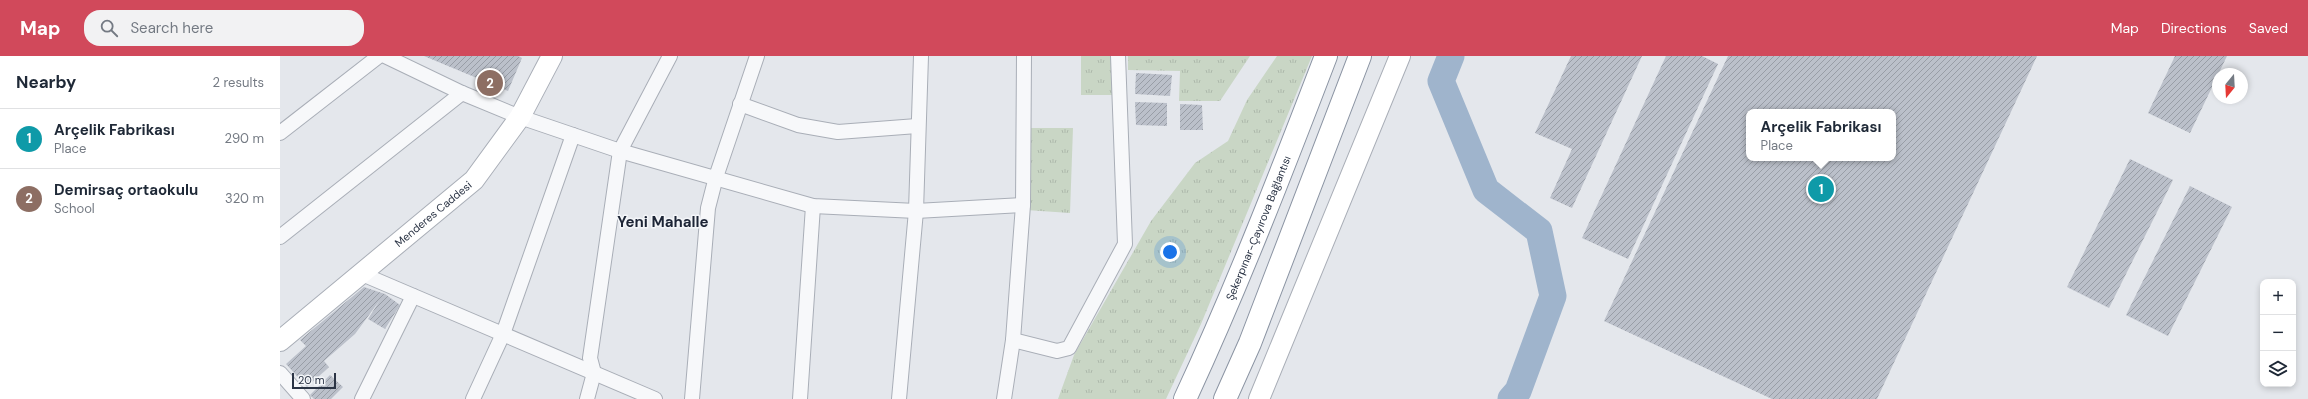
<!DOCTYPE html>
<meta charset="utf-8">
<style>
:root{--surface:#fff;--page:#f2f2f3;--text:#1f2937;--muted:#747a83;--line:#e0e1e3;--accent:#d1495b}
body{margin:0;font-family:"DM Sans",sans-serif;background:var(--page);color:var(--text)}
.controls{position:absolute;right:12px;bottom:12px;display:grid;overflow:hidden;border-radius:8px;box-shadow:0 2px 6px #0003}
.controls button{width:36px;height:36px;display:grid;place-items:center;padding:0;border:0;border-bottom:1px solid var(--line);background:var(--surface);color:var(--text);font:20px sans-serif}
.compass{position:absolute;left:1932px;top:12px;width:36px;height:36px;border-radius:50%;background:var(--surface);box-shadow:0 2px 6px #0003;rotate:198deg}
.scale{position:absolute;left:12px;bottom:10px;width:44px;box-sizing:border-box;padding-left:4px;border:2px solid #2b3445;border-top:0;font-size:11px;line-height:14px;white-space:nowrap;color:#2b3445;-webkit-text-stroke:3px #f4f6f9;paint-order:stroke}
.you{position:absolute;left:890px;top:196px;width:14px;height:14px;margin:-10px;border:3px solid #fff;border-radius:50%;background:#1a73e8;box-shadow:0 0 0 6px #1a73e833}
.badge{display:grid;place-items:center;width:26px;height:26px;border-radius:50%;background:var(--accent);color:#fff;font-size:13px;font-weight:700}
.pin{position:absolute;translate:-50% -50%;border:2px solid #fff;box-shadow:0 1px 4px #0006}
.popup{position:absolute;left:1466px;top:53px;width:150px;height:52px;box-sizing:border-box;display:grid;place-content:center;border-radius:8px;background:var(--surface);filter:drop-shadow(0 1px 3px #0005);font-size:13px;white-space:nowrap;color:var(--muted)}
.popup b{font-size:15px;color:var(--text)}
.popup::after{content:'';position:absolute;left:50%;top:100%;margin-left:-8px;border:8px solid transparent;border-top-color:var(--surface)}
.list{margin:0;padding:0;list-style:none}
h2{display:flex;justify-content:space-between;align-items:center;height:52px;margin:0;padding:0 16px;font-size:17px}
h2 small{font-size:13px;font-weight:400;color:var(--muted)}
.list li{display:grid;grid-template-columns:26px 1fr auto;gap:12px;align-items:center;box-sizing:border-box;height:60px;padding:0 16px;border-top:1px solid var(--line)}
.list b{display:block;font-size:15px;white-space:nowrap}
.list p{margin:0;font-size:13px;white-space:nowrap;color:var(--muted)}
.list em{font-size:13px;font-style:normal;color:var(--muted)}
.icon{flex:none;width:22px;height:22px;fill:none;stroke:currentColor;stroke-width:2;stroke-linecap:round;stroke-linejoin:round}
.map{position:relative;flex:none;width:2028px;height:343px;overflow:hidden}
header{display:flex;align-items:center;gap:24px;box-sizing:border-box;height:56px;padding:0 20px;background:var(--accent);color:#fff}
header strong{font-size:19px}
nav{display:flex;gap:22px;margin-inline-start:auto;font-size:14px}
.search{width:280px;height:36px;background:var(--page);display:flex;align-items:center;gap:10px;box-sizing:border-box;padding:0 14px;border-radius:16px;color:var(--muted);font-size:15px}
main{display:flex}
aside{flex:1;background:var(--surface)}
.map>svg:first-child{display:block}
.grass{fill:url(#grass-tufts)}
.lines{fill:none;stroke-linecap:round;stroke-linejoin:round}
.river{stroke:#9fb4cc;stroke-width:27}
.building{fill:url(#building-hatch);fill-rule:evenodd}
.street-casing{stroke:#a9aeb7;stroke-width:16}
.secondary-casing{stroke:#a9aeb7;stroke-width:22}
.highway-casing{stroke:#8b94a3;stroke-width:24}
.street{stroke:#f7f8fa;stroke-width:14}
.secondary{stroke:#fff;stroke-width:20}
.highway{stroke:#fff;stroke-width:22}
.labels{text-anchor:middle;stroke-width:3;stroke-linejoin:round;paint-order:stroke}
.street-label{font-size:11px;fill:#2b3445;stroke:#f4f6f9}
.district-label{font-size:15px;font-weight:bold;fill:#1d2536;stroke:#f4f6f9}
</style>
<header>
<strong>Map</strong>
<div class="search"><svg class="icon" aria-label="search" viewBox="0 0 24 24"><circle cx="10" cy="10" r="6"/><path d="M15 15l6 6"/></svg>Search here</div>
<nav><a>Map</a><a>Directions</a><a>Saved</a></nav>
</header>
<main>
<aside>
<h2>Nearby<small>2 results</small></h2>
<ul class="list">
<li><span class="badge" style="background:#0f9aa8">1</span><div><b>Arçelik Fabrikası</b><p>Place</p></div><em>290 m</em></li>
<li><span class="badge" style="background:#8d6e63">2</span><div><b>Demirsaç ortaokulu</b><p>School</p></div><em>320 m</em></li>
</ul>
</aside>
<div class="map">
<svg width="2028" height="343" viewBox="0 0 2028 343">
<defs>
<pattern id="grass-tufts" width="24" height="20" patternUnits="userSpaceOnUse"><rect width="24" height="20" fill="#c9d6c5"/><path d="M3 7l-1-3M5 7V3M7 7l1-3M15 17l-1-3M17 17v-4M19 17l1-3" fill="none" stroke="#adb8ab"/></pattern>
<pattern id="building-hatch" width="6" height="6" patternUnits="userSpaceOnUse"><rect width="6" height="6" fill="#bbc0ca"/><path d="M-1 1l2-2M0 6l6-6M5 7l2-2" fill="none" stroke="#989da6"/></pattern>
</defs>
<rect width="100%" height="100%" fill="#e4e7ec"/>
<g class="grass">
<rect x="801" y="0" width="33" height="39"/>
<polygon points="848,0 970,0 940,45 899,45 900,15 848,14"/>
<polygon points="997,0 1032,0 921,268 886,343 778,343 794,299 871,165 915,107 948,85 967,44"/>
<polygon points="745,72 793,72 790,157 746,154"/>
</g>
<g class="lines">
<polyline class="river" points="1171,0 1161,25 1206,134 1259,175 1273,240 1238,335 1231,343"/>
</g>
<g class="building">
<polygon points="144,0 238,0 242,2 228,35"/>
<polygon points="1291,0 1362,0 1292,152 1270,142 1292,93 1255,77"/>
<polygon points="1386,0 1422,0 1438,8 1348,203 1302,182"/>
<path d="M1448 0H1757L1597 343H1492L1324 265ZM1469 56H1613V102H1469Z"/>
<polygon points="1895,0 1947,0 1910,77 1868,57"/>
<polygon points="856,17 892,19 890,40 855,38"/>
<polygon points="855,46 887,47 887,70 856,69"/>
<polygon points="900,48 922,49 923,74 900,74"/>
<polygon points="1850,103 1893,124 1829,252 1787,231"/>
<polygon points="1910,130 1952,151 1888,280 1846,259"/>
<polygon points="84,231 105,238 120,249 105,273 88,263 100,244 75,278 44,305 49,311 27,331 6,308 26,290 20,284"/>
<polygon points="50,319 63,331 51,343 34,343 30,339"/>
</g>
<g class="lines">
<defs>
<g id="street">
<polyline points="105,0 182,37 240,61 340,95 533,150 636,155 743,149"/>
<polyline points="460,48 518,69 558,76 637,70"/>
<polyline points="0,77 99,0"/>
<polyline points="0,181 182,37"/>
<polyline points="82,218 375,343"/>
<polyline points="733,284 777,295 789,292 845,188 838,0"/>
<polyline points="0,317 23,343"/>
<polyline points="82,343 133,240"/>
<polyline points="193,343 223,278 293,79"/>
<polyline points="307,343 314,317 310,302 340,95 390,0"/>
<polyline points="412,343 428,152 436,121 477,0"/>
<polyline points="520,343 533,150"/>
<polyline points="619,343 636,155 641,0"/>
<polyline points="724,343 733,284 743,149 744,0"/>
</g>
<g id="secondary">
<path id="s1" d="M0 285 194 124 240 61 272 0"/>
<polyline points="979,343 1120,0"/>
</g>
<g id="highway">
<path id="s2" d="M905 343C957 231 1002 115 1046 0"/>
<polyline points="945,343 970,287 1080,0"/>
</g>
</defs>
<use href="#street" class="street-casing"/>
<use href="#secondary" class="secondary-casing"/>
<use href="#highway" class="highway-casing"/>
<use href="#street" class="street"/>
<use href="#secondary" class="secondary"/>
<use href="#highway" class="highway"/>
</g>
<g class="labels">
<g class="street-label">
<text dy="4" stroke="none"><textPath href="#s1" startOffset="199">Menderes Caddesi</textPath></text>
<text dy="4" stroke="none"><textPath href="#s2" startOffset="186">Şekerpınar-Çayırova Bağlantısı</textPath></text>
</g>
<g class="district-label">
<text x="383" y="171">Yeni Mahalle</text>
</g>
</g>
</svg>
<div class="controls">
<button>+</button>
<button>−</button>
<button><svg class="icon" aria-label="layers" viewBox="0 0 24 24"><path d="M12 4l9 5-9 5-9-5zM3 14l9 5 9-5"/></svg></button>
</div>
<svg class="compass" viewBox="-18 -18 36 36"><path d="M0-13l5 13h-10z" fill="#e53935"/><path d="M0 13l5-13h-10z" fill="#747a83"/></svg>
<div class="scale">20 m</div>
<div class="you"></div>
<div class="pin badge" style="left:1541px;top:133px;background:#0f9aa8">1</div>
<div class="popup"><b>Arçelik Fabrikası</b>Place</div>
<div class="pin badge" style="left:210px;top:27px;background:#8d6e63">2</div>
</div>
</main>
